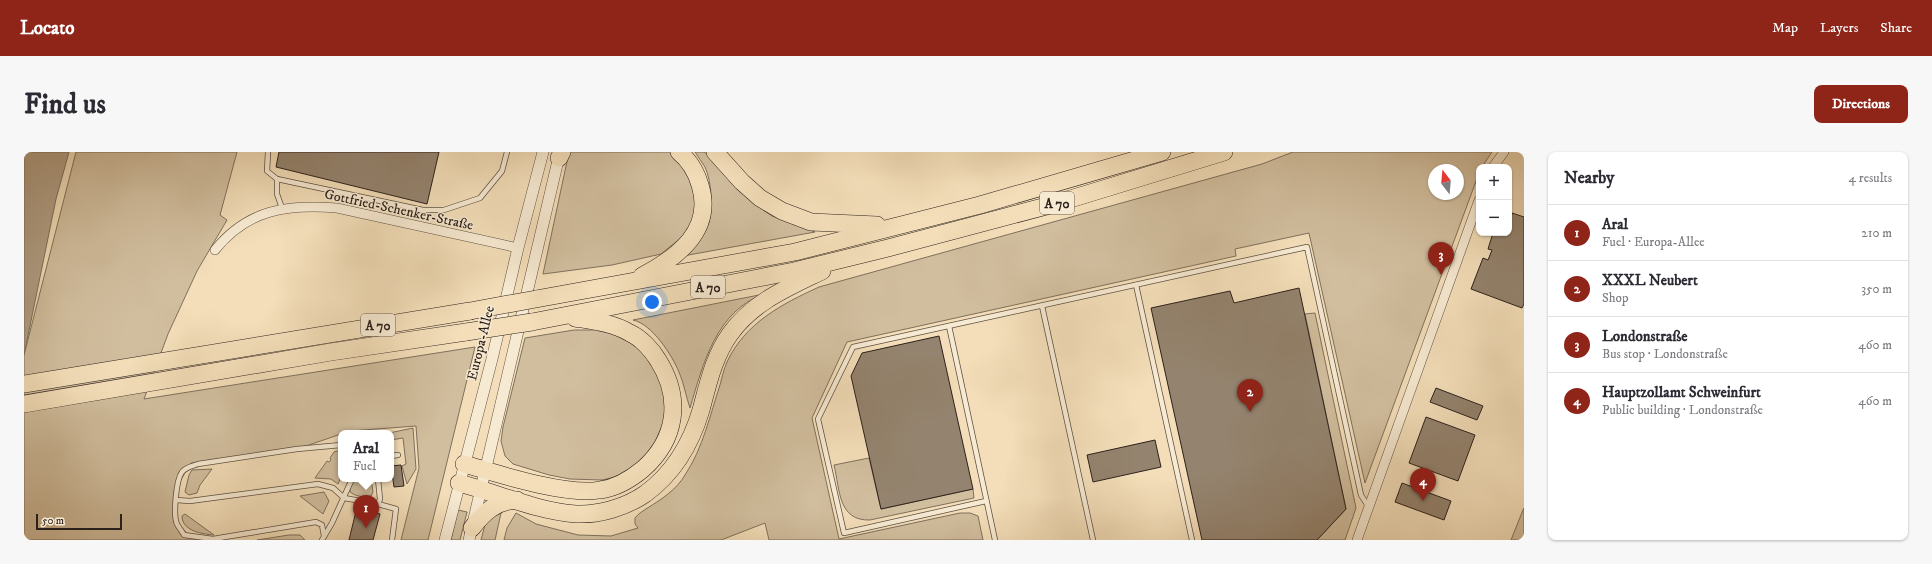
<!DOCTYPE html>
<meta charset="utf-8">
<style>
:root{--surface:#fff;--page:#f7f7f7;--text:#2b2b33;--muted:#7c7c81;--line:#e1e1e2;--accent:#8f2418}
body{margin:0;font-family:"IM FELL DW Pica",serif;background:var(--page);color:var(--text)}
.controls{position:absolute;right:12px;top:12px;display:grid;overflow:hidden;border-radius:8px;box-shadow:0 1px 3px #0004}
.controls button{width:36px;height:36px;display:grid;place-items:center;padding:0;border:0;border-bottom:1px solid var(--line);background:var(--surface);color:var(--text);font:20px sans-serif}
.compass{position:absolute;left:1404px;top:12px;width:36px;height:36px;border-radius:50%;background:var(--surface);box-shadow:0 1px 3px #0004;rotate:344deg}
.scale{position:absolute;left:12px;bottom:10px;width:86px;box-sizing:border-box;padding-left:4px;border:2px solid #2d211c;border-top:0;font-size:11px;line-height:14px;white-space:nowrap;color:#2d211c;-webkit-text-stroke:3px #f7ead2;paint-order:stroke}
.you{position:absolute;left:628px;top:150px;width:14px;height:14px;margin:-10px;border:3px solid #fff;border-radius:50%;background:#1a73e8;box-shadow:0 0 0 6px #1a73e833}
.badge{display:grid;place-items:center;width:26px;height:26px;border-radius:50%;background:var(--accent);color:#fff;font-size:13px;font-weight:700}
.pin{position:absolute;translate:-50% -33px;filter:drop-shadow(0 1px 2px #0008)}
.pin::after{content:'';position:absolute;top:21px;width:14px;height:12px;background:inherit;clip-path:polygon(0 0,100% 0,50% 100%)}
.popup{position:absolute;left:314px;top:278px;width:56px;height:52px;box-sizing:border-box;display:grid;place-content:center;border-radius:8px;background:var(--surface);filter:drop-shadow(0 1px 3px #0005);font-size:13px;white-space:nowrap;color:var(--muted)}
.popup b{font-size:15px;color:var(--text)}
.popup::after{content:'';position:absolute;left:50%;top:100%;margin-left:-8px;border:8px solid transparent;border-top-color:var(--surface)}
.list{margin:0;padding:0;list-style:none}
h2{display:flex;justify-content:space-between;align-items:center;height:52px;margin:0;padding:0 16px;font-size:17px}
h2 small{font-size:13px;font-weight:400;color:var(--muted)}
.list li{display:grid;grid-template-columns:26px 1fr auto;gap:12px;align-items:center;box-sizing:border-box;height:56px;padding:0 16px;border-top:1px solid var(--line)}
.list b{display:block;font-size:15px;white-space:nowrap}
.list p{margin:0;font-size:13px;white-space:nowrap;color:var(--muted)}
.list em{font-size:13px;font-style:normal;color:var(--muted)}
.map{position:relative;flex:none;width:1500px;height:388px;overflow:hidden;border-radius:8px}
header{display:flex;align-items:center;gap:24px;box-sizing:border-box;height:56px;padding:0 20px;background:var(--accent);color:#fff}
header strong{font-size:19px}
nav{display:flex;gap:22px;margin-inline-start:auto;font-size:14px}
.intro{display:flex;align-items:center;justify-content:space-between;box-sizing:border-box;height:96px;padding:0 24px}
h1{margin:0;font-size:28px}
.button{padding:10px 18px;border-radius:8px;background:var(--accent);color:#fff;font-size:14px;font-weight:700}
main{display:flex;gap:24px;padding:0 24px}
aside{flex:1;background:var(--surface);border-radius:8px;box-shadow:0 1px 3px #0004}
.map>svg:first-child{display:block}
.green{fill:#d1be9e;stroke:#7f705d;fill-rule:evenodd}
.water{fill:#b09e84;stroke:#7c6c5a}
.building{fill:#94836e;stroke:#2d211c}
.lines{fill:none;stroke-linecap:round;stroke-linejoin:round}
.service-casing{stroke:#5e5043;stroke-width:6}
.minor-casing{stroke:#5e5043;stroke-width:10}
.tertiary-casing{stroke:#5e5043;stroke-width:12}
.motorway-casing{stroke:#2d211c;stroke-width:18}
.service{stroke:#f7ead2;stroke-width:4.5}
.minor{stroke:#f7ead2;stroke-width:9}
.tertiary{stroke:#f7ead2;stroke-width:11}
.motorway{stroke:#f3deb9;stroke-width:17}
.motorway-bridge-casing{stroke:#2d211c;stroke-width:18;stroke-linecap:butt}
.motorway-bridge{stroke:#f3deb9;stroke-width:17}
.labels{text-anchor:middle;stroke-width:3;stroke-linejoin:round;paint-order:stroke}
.shield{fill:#f7ead2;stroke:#6a5d53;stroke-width:1}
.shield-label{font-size:13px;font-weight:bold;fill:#2d211c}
.street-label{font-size:14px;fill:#2d211c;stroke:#f7ead2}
</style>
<header>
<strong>Locato</strong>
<nav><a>Map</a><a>Layers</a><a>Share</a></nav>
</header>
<div class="intro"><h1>Find us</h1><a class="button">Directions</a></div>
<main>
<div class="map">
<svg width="1500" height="388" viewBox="0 0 1500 388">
<rect width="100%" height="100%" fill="#f3deb9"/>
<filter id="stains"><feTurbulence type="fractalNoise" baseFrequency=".005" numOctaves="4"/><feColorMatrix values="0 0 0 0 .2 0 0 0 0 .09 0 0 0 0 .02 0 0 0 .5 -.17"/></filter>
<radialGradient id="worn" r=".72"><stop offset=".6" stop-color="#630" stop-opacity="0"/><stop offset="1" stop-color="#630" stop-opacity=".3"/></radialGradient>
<g class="green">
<polygon points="52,0 213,0 196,63 203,68 173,119 144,182 120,247 451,195 404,388 377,388 395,316 392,274 326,279 273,297 167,311 153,334 151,363 157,375 167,386 183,388 0,388 0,203"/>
<polygon points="545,0 648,0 667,23 673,56 663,81 637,102 588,113 519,122"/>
<path d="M671 0H680L683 2 729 51 748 64 791 80 659 104C667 95 678 87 683 76 690 61 688 30 681 15 678 10 674 5 671 0Z"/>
<path d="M1269 0H1468L1458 15H1455V21L1341 331 1285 81 1211 97 1212 104 823 190 788 266 815 387 936 361H946L954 364 959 388H745L741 371 697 388H480L483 376 492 361 512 372 554 383 587 384 614 376 611 372V366C615 361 619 359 625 355 638 347 653 337 661 323 679 296 686 263 696 233 698 225 700 217 703 210 721 171 758 152 795 135L1238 12ZM1410 18H1434V42H1410Z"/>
<path d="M740 142C692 159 679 212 666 256 662 245 660 231 655 220 648 203 628 172 609 168Z"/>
<polygon points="1291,161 1332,356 1321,388 1293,388 1322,357 1281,162"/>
<polygon points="550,178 571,178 589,182 605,190 618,199 637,227 643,262 631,290 616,311 591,325 578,328 546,327 525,323 489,312 481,304 477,289 479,275 501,186"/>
<polygon points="389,276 392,317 383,332 378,314 382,312 379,286 367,288 367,281 365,281"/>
<polygon points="317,298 317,325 314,332 307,327 291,326 303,309 305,310 307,308 306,306 310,300"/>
<path d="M845 306 857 357 949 337 950 346 846 368C814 369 816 338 810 313Z"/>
<polygon points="188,317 176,333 173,341 165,343 161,340 165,323 168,318"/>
<path d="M331 327H347L349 340 347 344C340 346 331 344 326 340V336Z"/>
<polygon points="300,340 305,349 299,362 276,344"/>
<polygon points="1500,356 1500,388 1487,388 1499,358"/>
<polygon points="434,358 443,360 436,388 427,388"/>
<polygon points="477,361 471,388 457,388 462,369"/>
<path d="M161 362 190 383C178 382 158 379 158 364Z"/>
<polygon points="265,383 276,383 281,388 233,388"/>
</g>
<polygon class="water" points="0,0 45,0 32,47 0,203"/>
<g class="building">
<polygon points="255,0 415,0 403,52 252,15"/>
<polygon points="1488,61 1500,65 1500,152 1498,156 1447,137 1459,106 1464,108 1468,98 1464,97 1469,81 1485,81 1485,62 1488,63"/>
<polygon points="1275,136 1322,357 1293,388 1178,388 1127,156 1206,139 1210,151"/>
<polygon points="915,184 949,337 857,357 827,224 838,201"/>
<polygon points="1412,236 1459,254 1453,268 1406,250"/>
<polygon points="1402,265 1451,283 1434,329 1385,311"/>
<polygon points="1131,288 1137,315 1069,330 1063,303"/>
<polygon points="377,313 380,334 370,335 367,314"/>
<polygon points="1378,331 1427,349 1420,368 1371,350"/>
<polygon points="333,355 356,362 349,388 325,388"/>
</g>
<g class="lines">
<defs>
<g id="service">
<polyline points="244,0 243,19 253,27 399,58 420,58 456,46 478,19 483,0"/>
<polyline points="253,27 253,42 258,56"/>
<polyline points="1112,133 1168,388"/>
<polyline points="1018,154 1069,388"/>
<polyline points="925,174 971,388"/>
<polyline points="367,304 374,303"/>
<polyline points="354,327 356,347 354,352"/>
<polyline points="152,348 166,349 294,332 309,336 320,346 354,352 372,357 368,388"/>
<polyline points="962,349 820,381 794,267 829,195 1283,95 1337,343 1344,354"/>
<path d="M300 384 298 373 292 370 189 387 160 383C158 379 155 376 153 372 149 363 152 328 158 320 162 315 169 314 174 312L273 297 317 293"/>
<polyline points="298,388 308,371 328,327"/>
</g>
<g id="minor">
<polyline points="1469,15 1480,0"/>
<path d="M191 98C224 57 264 52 313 56L494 96"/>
<polyline points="1333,388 1455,48"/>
</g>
<g id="tertiary">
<polyline points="421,388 469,203 494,96 519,0"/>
<polyline points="445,388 536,0"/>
</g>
<g id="motorway">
<polyline points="691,0 718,30 736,46 758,59 787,70 853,73"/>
<polyline points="535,6 538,0"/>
<path d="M618 124C654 105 690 78 676 33 672 19 666 9 655 0"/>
<polyline points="512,147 771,100 956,53 1138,0"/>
<polyline points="508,170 770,119 864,96 1030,52 1200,0"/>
<polyline points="0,232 446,159"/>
<polyline points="0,252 307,200 442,180"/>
<path d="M440 312C474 322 543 344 576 338 592 336 607 327 619 317 653 287 658 246 634 208 628 198 617 186 606 181 589 171 570 169 551 166"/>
<path d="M435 331C473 341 512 359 552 362 576 363 602 355 621 342 650 321 667 292 677 258 684 232 690 204 706 182 729 150 763 136 798 119"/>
<path d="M448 376C460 360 472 349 493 348"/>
</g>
</defs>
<use href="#service" class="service-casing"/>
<use href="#minor" class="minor-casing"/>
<use href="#tertiary" class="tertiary-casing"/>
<use href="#motorway" class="motorway-casing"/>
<use href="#service" class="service"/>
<use href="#minor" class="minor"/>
<use href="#tertiary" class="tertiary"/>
<use href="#motorway" class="motorway"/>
<defs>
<g id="motorway-bridge">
<polyline points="446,159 512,147"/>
<polyline points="442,180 508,170"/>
</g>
</defs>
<use href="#motorway-bridge" class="motorway-bridge-casing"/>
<use href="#motorway-bridge" class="motorway-bridge"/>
</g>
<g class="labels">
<g class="shield">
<rect x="1016" y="40" width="34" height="22" rx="3"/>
<rect x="667" y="124" width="34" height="22" rx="3"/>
<rect x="337" y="162" width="34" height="22" rx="3"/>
</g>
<g class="shield-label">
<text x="1033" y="56">A 70</text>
<text x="684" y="140">A 70</text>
<text x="354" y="178">A 70</text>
</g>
<g class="street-label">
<text transform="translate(375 57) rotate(12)" y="5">Gottfried-Schenker-Straße</text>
<text transform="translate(456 191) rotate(-76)" y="5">Europa-Allee</text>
</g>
</g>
<rect width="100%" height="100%" filter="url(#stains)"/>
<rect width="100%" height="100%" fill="url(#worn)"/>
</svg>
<div class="controls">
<button>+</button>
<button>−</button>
</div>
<svg class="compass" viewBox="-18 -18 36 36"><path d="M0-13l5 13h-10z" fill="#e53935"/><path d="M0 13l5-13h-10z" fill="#7c7c81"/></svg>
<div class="scale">50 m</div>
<div class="you"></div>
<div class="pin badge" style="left:342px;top:376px">1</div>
<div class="popup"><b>Aral</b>Fuel</div>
<div class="pin badge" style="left:1226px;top:260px">2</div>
<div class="pin badge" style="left:1417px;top:123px">3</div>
<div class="pin badge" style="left:1399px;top:349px">4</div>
</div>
<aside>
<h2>Nearby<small>4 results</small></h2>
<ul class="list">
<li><span class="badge">1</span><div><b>Aral</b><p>Fuel · Europa-Allee</p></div><em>210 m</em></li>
<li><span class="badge">2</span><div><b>XXXL Neubert</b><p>Shop</p></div><em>350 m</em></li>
<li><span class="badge">3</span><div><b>Londonstraße</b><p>Bus stop · Londonstraße</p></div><em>460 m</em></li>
<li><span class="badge">4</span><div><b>Hauptzollamt Schweinfurt</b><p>Public building · Londonstraße</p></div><em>460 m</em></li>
</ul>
</aside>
</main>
